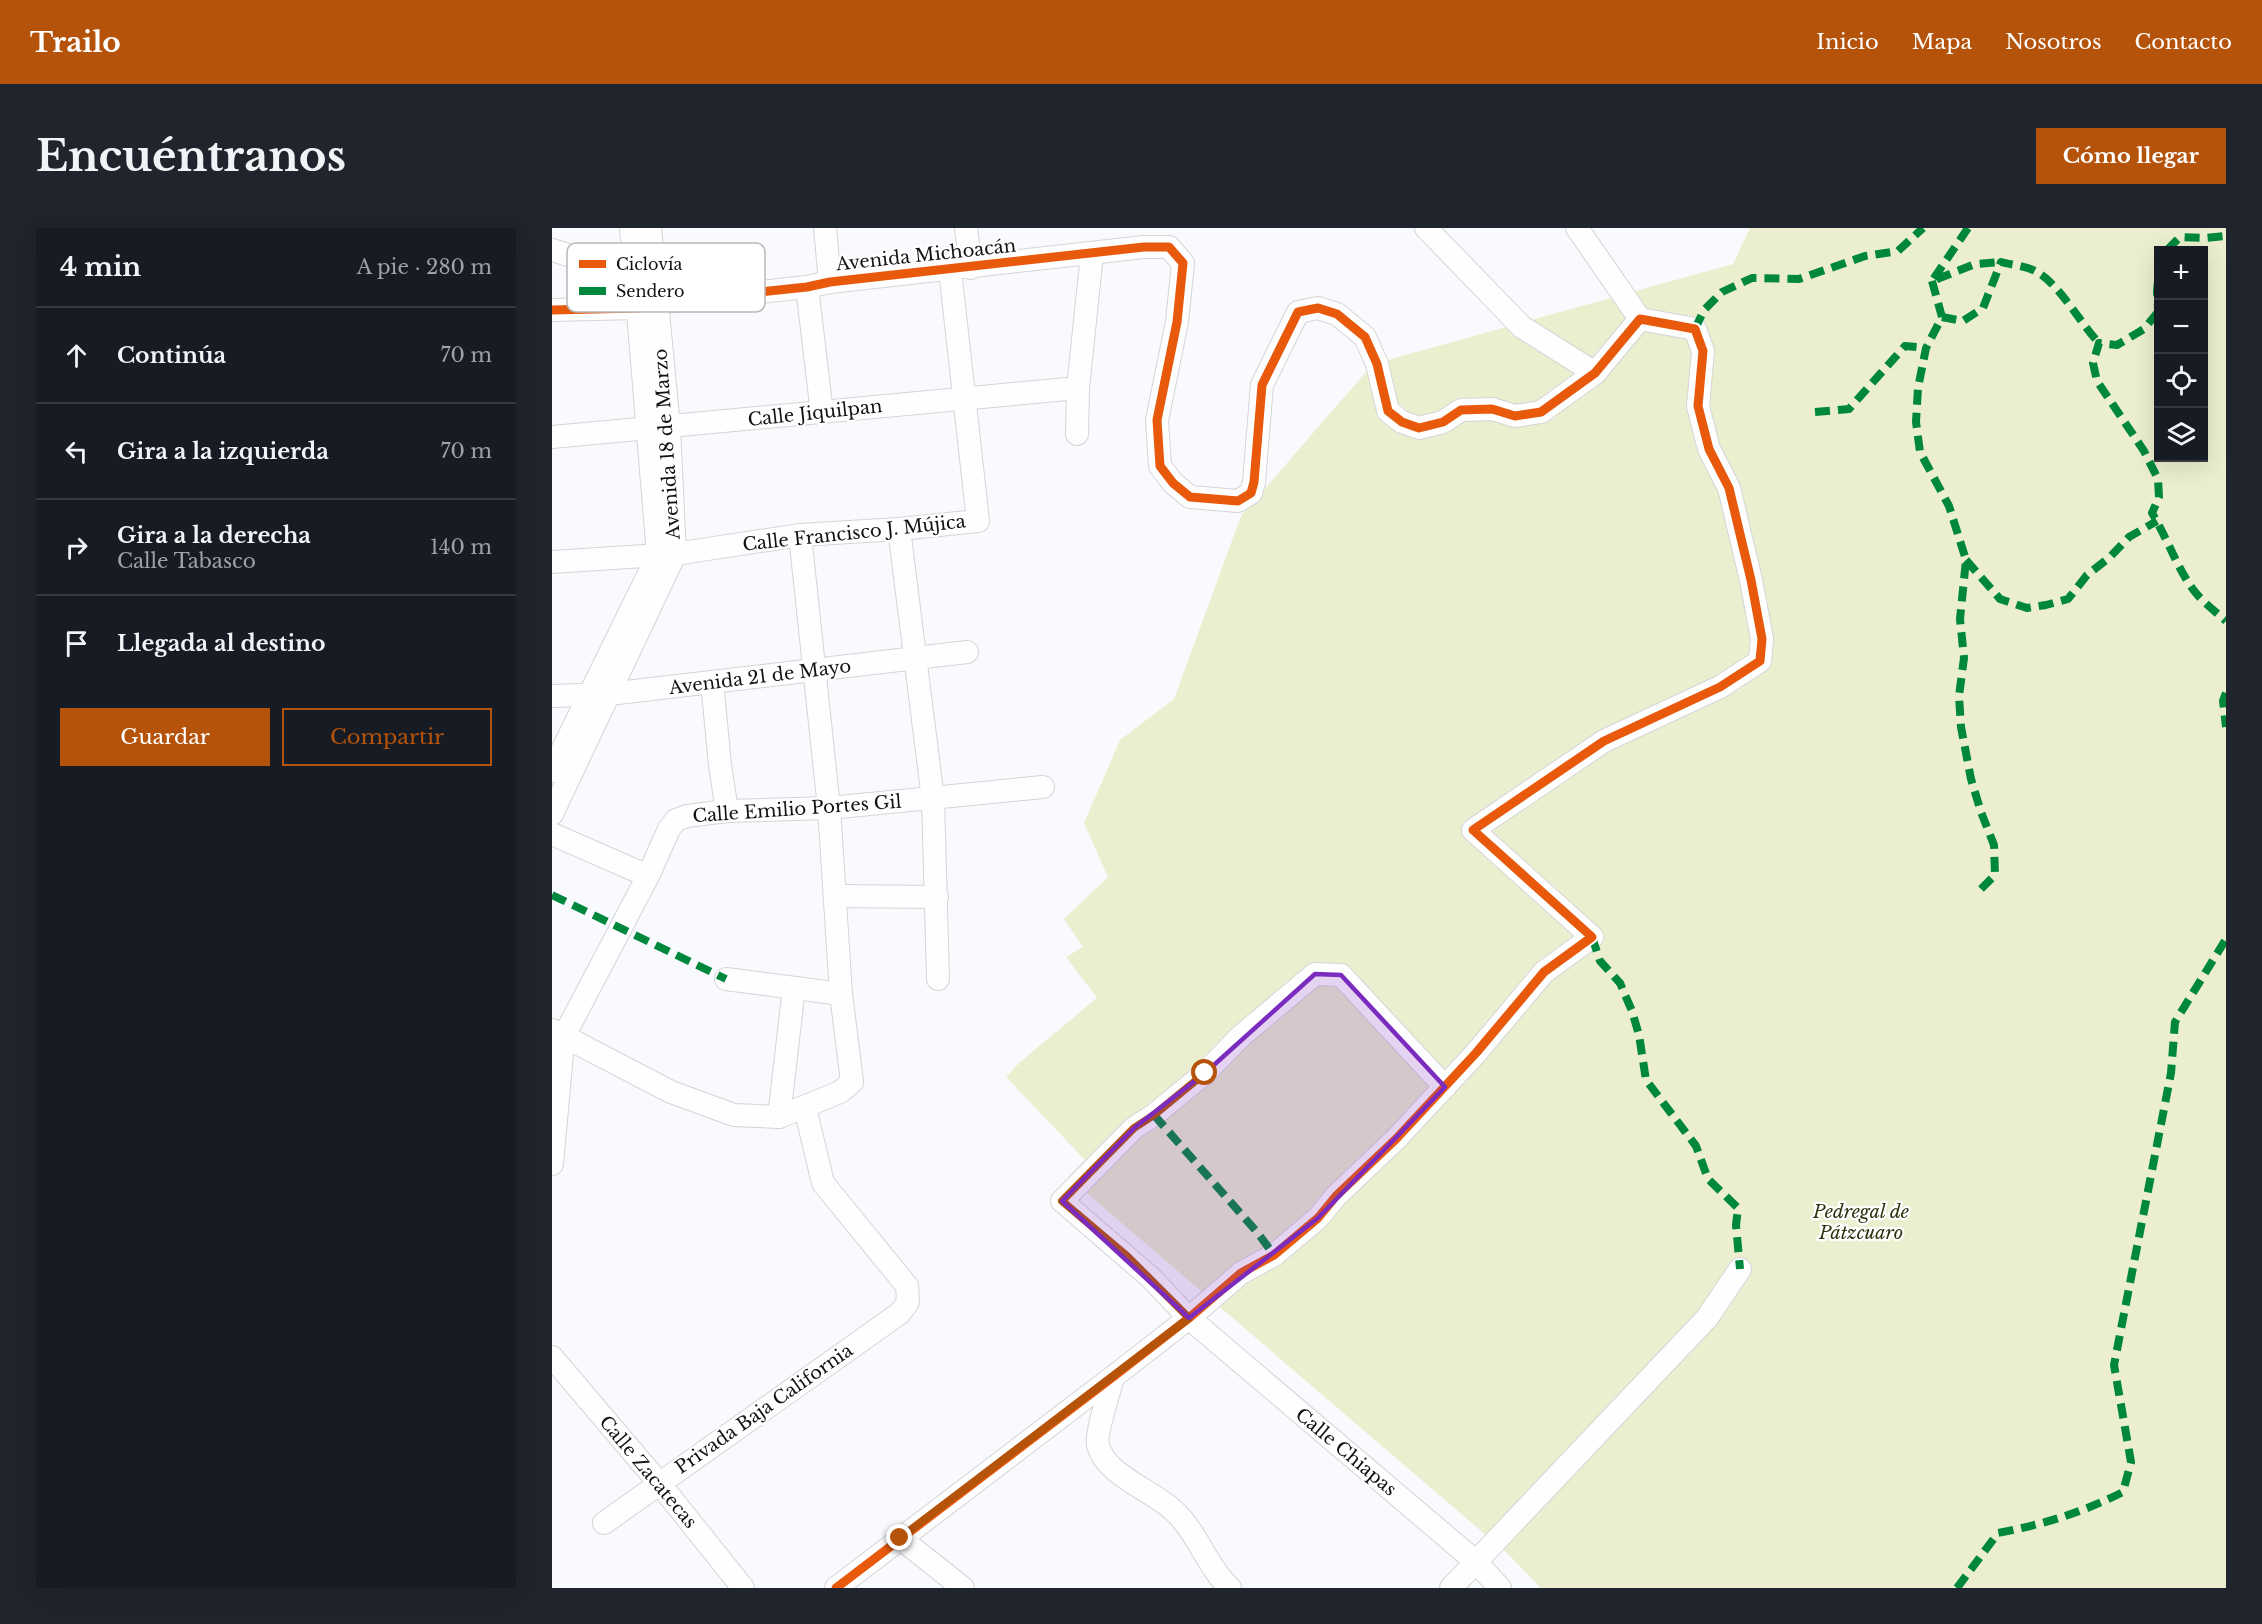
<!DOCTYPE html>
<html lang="es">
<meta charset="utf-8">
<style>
:root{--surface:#171b24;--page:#20242c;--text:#f1f3f6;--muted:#9ea1a6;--line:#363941;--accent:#b45309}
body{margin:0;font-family:"Libre Baskerville",serif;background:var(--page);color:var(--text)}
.controls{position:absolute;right:18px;top:18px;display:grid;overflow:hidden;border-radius:0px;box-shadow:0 6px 24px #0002}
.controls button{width:54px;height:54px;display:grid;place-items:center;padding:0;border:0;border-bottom:2px solid var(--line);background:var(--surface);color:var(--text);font:30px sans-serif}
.stop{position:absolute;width:18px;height:18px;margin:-14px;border:4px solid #b45309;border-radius:50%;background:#fff}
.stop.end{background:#b45309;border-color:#fff;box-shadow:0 2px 6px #0008}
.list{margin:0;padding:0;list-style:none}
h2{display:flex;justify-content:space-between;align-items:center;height:78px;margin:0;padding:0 24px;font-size:26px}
h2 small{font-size:20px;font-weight:400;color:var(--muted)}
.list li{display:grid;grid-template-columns:39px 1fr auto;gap:18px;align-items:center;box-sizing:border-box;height:96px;padding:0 24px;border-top:2px solid var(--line)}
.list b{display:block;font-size:22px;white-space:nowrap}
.list p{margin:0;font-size:20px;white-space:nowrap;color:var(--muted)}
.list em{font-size:20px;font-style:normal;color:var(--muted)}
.actions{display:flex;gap:12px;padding:18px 24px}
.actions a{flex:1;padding:14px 0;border:2px solid var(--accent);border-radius:0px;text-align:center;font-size:21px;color:var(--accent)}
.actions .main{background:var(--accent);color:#fff}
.icon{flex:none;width:33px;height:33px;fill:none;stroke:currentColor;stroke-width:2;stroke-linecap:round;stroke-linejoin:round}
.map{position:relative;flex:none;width:1674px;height:1360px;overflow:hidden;border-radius:0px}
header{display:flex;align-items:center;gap:36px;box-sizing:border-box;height:84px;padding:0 30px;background:var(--accent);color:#fff}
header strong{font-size:28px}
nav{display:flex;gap:33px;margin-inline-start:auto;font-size:21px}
.intro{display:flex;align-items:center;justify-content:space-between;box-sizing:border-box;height:144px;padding:0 36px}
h1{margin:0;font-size:42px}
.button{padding:15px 27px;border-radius:0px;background:var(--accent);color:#fff;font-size:21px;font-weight:700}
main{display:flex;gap:36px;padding:0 36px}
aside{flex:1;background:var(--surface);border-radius:0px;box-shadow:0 6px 24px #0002}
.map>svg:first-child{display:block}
.green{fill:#ecefcf;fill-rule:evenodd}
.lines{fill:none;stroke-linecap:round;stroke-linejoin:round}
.minor-casing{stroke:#d4d5d7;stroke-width:24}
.minor{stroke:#fefeff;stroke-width:22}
.quiet{stroke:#00873e;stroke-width:8;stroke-dasharray:15 8;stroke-linecap:butt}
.cycleway-casing{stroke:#fff;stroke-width:13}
.cycleway{stroke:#e8590c;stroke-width:9}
.route{stroke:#b45309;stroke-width:8}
.marked{fill:#7b2cbf;fill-opacity:0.2;stroke:#7b2cbf;stroke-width:4.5;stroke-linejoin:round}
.labels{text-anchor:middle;stroke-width:4.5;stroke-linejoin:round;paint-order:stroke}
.street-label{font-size:18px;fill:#121214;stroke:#fff}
.park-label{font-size:18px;font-style:italic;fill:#30320e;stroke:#fff}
.key{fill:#fff;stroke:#b8b8b8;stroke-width:1.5}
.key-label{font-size:16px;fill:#121214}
</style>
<header>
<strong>Trailo</strong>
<nav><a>Inicio</a><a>Mapa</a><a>Nosotros</a><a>Contacto</a></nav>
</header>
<div class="intro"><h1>Encuéntranos</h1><a class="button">Cómo llegar</a></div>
<main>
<aside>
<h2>4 min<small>A pie · 280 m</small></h2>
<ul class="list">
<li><svg class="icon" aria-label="ahead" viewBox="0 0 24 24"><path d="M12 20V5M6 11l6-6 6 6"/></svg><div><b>Continúa</b></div><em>70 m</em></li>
<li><svg class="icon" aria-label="left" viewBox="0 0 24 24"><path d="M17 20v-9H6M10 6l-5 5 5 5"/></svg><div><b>Gira a la izquierda</b></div><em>70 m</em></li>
<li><svg class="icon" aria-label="right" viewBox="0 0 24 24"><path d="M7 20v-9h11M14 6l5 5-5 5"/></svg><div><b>Gira a la derecha</b><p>Calle Tabasco</p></div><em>140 m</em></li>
<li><svg class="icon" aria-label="arrive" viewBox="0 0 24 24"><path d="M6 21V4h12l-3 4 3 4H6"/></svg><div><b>Llegada al destino</b></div></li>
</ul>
<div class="actions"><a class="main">Guardar</a><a>Compartir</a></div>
</aside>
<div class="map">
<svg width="1674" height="1360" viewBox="0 0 1674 1360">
<rect width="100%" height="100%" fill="#f8fafd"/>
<path class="green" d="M1198 0H1674V1360H989L957 1327 516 949 533 932 454 849 467 835 545 770 514 729 531 719 512 691 556 649 532 595 568 512 622 471 689 288 821 136 1181 36ZM1606 22H1652V230H1606Z"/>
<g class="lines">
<defs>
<g id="minor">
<polyline points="273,0 278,54"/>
<polyline points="414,0 419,40"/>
<polyline points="874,0 970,99 1043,145"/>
<polyline points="1025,0 1088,91"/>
<polyline points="0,22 96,52"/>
<polyline points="255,59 270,185"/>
<polyline points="0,82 86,80 104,75 255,59 278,54 592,19 617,19 631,35 625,94 605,192 608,238 621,255 638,269 686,273 699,265 702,254 710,157 746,84 766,80 785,86 813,109 825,136 836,183 850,194 867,200 891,194 909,182 940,181 963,188 989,184 1043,145 1088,91"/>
<polyline points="525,206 526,160 540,26"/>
<polyline points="0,209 526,160"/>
<polyline points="347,301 381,571 386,751"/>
<polyline points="0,334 123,326 248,307 347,301 426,293 398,42"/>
<polyline points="160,454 168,537 175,583"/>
<polyline points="0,468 57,466 415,424"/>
<polyline points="0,543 106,327 79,0"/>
<polyline points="0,586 123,326 117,199 98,0"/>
<polyline points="0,606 96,648"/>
<polyline points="283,668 385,669"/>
<polyline points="174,751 289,766"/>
<polyline points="0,802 119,864 182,887 227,889 288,864 300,854 289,766 277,580 248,307"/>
<polyline points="0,831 96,648 117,601 124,592 135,588 175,583 277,580 491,559"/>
<polyline points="893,859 789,747 763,746 689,808 653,845 602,887 582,900 510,973 598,1049 637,1090 923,1333 948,1360"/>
<polyline points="227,889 242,760"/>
<polyline points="0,936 11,815"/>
<polyline points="0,1129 107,1255 191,1360"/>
<path d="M561 1149C558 1162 543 1207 546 1217 553 1247 598 1261 621 1282 645 1303 655 1339 678 1360"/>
<polyline points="52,1295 348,1085 356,1074 355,1058 271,955 253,880"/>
<polyline points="348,1310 411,1360"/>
<polyline points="284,1360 561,1149 637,1090 689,1045 722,1027 766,990 784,968 844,911 924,825 992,744 1040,709 921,602 1052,513 1168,459 1208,433 1210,411 1199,352 1177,260 1157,221 1146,178 1151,123 1143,101 1088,91"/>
<polyline points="899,1360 1155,1090 1188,1041"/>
</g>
</defs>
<use href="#minor" class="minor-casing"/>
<use href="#minor" class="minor"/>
<g class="quiet">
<polyline points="1416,0 1380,53 1423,36 1449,34"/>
<polyline points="1615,22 1628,9 1653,10 1674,8"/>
<polyline points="1380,53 1390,89"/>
<polyline points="1606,53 1605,63 1606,80"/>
<path d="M1606 84 1592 101 1565 117 1547 115 1541 135 1545 153 1592 223 1606 251 1607 269 1600 285C1615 310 1624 337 1640 360 1649 373 1663 383 1674 393"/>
<polyline points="1143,101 1152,82 1170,64 1200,50 1247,51 1313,28 1346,23 1371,0"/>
<polyline points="1263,184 1297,181 1353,118 1374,120"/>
<polyline points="1414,332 1448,371 1475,380 1494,377 1516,371 1535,347 1558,329 1577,309 1605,293"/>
<polyline points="1674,465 1671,473 1674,499"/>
<path d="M1429 661 1443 647 1442 617 1429 584 1419 551 1409 499 1407 468 1412 430 1408 391 1414 332 1397 278 1368 224 1364 194 1366 160 1374 120 1390 89 1411 93 1431 80 1449 34C1460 37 1475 38 1485 44 1508 57 1528 95 1547 115"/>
<polyline points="0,667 174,751"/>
<polyline points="1040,709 1048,733 1068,755 1080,783 1087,807 1094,852 1144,918 1156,951 1186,980 1184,997 1188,1041"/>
<polyline points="602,887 705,1004 722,1027"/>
<path d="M1405 1360 1446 1305C1492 1296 1529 1285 1571 1264L1579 1234 1562 1137 1619 845 1623 794 1674 711"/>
</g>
<defs>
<polyline id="cycleway" points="0,82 86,80 104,75 255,59 278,54 592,19 617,19 631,35 625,94 605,192 608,238 621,255 638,269 686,273 699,265 702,254 710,157 746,84 766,80 785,86 813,109 825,136 836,183 850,194 867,200 891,194 909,182 940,181 963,188 989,184 1043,145 1088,91 1143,101 1151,123 1146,178 1157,221 1177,260 1199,352 1210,411 1208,433 1168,459 1052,513 921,602 1040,709 992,744 924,825 844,911 784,968 766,990 722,1027 689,1045 637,1090 561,1149 284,1360"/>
</defs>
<use href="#cycleway" class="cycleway-casing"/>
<use href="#cycleway" class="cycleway"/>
</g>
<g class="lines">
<polyline class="route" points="348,1310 637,1090 575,1028 510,973 582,900 602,887 653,845"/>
</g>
<path class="marked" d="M763 746 789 747 893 859 766 990 637 1090 510 973 582 900 653 845Z"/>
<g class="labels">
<g class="street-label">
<text transform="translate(374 27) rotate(-6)" y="6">Avenida Michoacán</text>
<text transform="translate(263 185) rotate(-6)" y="6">Calle Jiquilpan</text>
<text transform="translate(115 216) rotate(-94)" y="6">Avenida 18 de Marzo</text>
<text transform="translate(302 305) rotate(-6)" y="6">Calle Francisco J. Mújica</text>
<text transform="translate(208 449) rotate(-7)" y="6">Avenida 21 de Mayo</text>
<text transform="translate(245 581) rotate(-4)" y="6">Calle Emilio Portes Gil</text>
<text transform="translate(212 1181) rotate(-35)" y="6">Privada Baja California</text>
<text transform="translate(794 1224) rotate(40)" y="6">Calle Chiapas</text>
<text transform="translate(96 1244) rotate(50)" y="6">Calle Zacatecas</text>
</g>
<g class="park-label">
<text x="1309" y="990">Pedregal de<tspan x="1309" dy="21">Pátzcuaro</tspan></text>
</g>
</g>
<rect x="15" y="15" width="198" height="69" rx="9" class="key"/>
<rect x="27" y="32" width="27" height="8" fill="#e8590c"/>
<rect x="27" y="59" width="27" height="8" fill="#00873e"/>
<g class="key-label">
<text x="64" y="42">Ciclovía</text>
<text x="64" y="69">Sendero</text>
</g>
</svg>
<div class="controls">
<button>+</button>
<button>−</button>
<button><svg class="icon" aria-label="locate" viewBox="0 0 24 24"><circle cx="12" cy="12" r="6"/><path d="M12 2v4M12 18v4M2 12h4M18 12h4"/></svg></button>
<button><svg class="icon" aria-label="layers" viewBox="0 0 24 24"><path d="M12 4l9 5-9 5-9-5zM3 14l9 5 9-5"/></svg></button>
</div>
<div class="stop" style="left:653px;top:845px"></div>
<div class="stop end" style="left:348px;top:1310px"></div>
</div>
</main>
